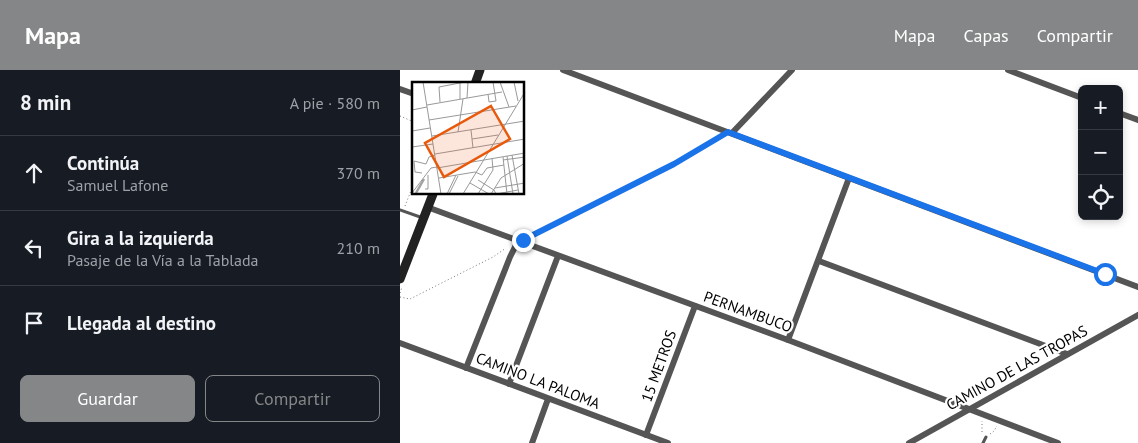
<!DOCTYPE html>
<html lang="es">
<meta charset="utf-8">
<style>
:root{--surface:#171b24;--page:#242831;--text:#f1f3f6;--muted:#9ea1a6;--line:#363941;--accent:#858687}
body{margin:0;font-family:"PT Sans",sans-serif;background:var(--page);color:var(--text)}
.controls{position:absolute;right:15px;top:15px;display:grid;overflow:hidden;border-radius:8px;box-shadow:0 2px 8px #0003}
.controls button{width:45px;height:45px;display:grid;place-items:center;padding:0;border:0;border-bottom:1px solid var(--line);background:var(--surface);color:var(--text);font:25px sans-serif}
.stop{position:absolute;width:15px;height:15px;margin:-11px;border:4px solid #1a73e8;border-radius:50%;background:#fff}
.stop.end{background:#1a73e8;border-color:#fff;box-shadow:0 1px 5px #0008}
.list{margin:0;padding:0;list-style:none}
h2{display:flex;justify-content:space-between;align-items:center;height:65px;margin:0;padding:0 20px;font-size:21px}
h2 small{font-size:16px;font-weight:400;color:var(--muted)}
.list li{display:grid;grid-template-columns:32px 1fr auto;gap:15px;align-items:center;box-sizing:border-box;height:75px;padding:0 20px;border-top:1px solid var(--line)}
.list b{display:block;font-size:19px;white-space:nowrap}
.list p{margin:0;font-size:16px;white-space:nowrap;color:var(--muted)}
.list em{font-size:16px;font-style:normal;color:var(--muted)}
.actions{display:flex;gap:10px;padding:15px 20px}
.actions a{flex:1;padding:11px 0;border:1px solid var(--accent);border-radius:8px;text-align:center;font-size:18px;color:var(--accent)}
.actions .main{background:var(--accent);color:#fff}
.icon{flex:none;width:28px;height:28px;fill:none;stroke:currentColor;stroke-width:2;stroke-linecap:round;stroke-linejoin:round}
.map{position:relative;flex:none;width:738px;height:373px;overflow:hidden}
header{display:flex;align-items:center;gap:30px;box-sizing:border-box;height:70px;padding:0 25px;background:var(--accent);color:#fff}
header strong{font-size:24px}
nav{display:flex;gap:28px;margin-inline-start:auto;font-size:18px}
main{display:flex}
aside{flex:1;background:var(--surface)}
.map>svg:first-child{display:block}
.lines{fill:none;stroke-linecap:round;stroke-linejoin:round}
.path{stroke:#777;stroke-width:1;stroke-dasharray:1 2.5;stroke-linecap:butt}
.lane{stroke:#555;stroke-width:3}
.street{stroke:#555;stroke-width:6}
.secondary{stroke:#222;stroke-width:9}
.route{stroke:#1a73e8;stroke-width:6}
.labels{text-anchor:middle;stroke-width:4.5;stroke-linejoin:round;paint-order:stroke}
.street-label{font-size:15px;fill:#000;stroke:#fff}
.inset-river{fill:none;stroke:#a3a3a3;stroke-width:2.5}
.inset-road{fill:none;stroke:#999;stroke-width:1}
.view{fill:#e8590c;fill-opacity:0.15;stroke:#e8590c;stroke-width:2.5}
.inset-edge{fill:none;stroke:#000;stroke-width:2.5}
</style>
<header>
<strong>Mapa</strong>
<nav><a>Mapa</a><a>Capas</a><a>Compartir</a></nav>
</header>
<main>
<aside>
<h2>8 min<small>A pie · 580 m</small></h2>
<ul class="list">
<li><svg class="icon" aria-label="ahead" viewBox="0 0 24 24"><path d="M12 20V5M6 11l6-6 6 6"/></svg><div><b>Continúa</b><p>Samuel Lafone</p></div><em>370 m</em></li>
<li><svg class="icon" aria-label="left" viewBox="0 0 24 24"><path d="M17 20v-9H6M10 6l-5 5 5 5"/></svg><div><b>Gira a la izquierda</b><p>Pasaje de la Vía a la Tablada</p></div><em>210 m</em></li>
<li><svg class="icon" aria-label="arrive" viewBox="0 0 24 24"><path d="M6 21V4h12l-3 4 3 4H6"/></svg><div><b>Llegada al destino</b></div></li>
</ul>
<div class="actions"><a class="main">Guardar</a><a>Compartir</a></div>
</aside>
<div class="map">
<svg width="738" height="373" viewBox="0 0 738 373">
<rect width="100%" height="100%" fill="#fff"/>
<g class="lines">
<g class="path">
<polyline points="0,46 14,52"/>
<polyline points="5,136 14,113"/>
<polyline points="130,166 274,94 321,66"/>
<polyline points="0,223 2,217"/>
<polyline points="0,227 10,229 93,187 106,178"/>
<polyline points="582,362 582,351"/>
<polyline points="590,364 594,361 597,356"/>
</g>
<g class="lane">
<polyline points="0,140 23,148"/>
<polyline points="583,373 586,367"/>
</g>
<g class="street">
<polyline points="163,0 738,217"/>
<polyline points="608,0 682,28"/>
<polyline points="0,19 14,24"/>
<polyline points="719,43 738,50"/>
<polyline points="332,63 392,0"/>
<polyline points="27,137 388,270 658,373"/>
<polyline points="419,191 667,284"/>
<polyline points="388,270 449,108"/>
<polyline points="0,273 268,373"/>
<polyline points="66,298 110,187 118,171"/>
<polyline points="109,314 158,186"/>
<polyline points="246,365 295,236"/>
<polyline points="132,373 148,329"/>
<polyline points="509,373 738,245"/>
</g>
<g class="secondary">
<polyline points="75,14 80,0"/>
<polyline points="0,209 33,124"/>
</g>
</g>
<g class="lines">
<polyline class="route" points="123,170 274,94 328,62 705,204"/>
</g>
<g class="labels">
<g class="street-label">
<text transform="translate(348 242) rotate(20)" y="5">PERNAMBUCO</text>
<text transform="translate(259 296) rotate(-70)" y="5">15 METROS</text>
<text transform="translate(617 298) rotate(-29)" y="5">CAMINO DE LAS TROPAS</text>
<text transform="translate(138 311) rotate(21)" y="5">CAMINO LA PALOMA</text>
</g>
</g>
<g transform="translate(12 12)">
<rect width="112" height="112" fill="#fff"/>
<path class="inset-river" d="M4 111 12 97"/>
<path class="inset-road" d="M11 0 29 112M88 0 97 25M102 0 106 19M76 12 77 20 84 19 81 0M55 16 56 0M48 17V1M28 20 27 5 53 0M15 23 90 10M0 28 15 25M17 38 104 24M59 48 61 66M0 49 18 46M46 50 51 17M20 54 113 39M60 57 86 53M0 65 21 62M23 72 113 57M100 73 107 112M95 74 101 112M91 75 95 112M91 78 113 75M25 86 113 71M10 91 3 90 2 79 14 82 17 75 23 73M27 96 63 90 70 93 75 86 92 83M66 98 82 108 84 112M58 101 77 112M83 106 113 101M13 107H16V93M0 111 19 86 25 85M35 112 44 93M37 112 46 94M51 112 113 10M66 112 81 88 80 76M79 112 89 96 113 81M84 112 106 108"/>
<path class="view" d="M79 24 98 57 32 95 13 61Z"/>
<rect width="112" height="112" class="inset-edge"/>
</g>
</svg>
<div class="controls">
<button>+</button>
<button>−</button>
<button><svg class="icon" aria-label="locate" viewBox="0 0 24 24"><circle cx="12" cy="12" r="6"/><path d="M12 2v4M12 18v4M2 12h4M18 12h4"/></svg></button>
</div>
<div class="stop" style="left:705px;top:204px"></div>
<div class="stop end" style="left:123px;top:170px"></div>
</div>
</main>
